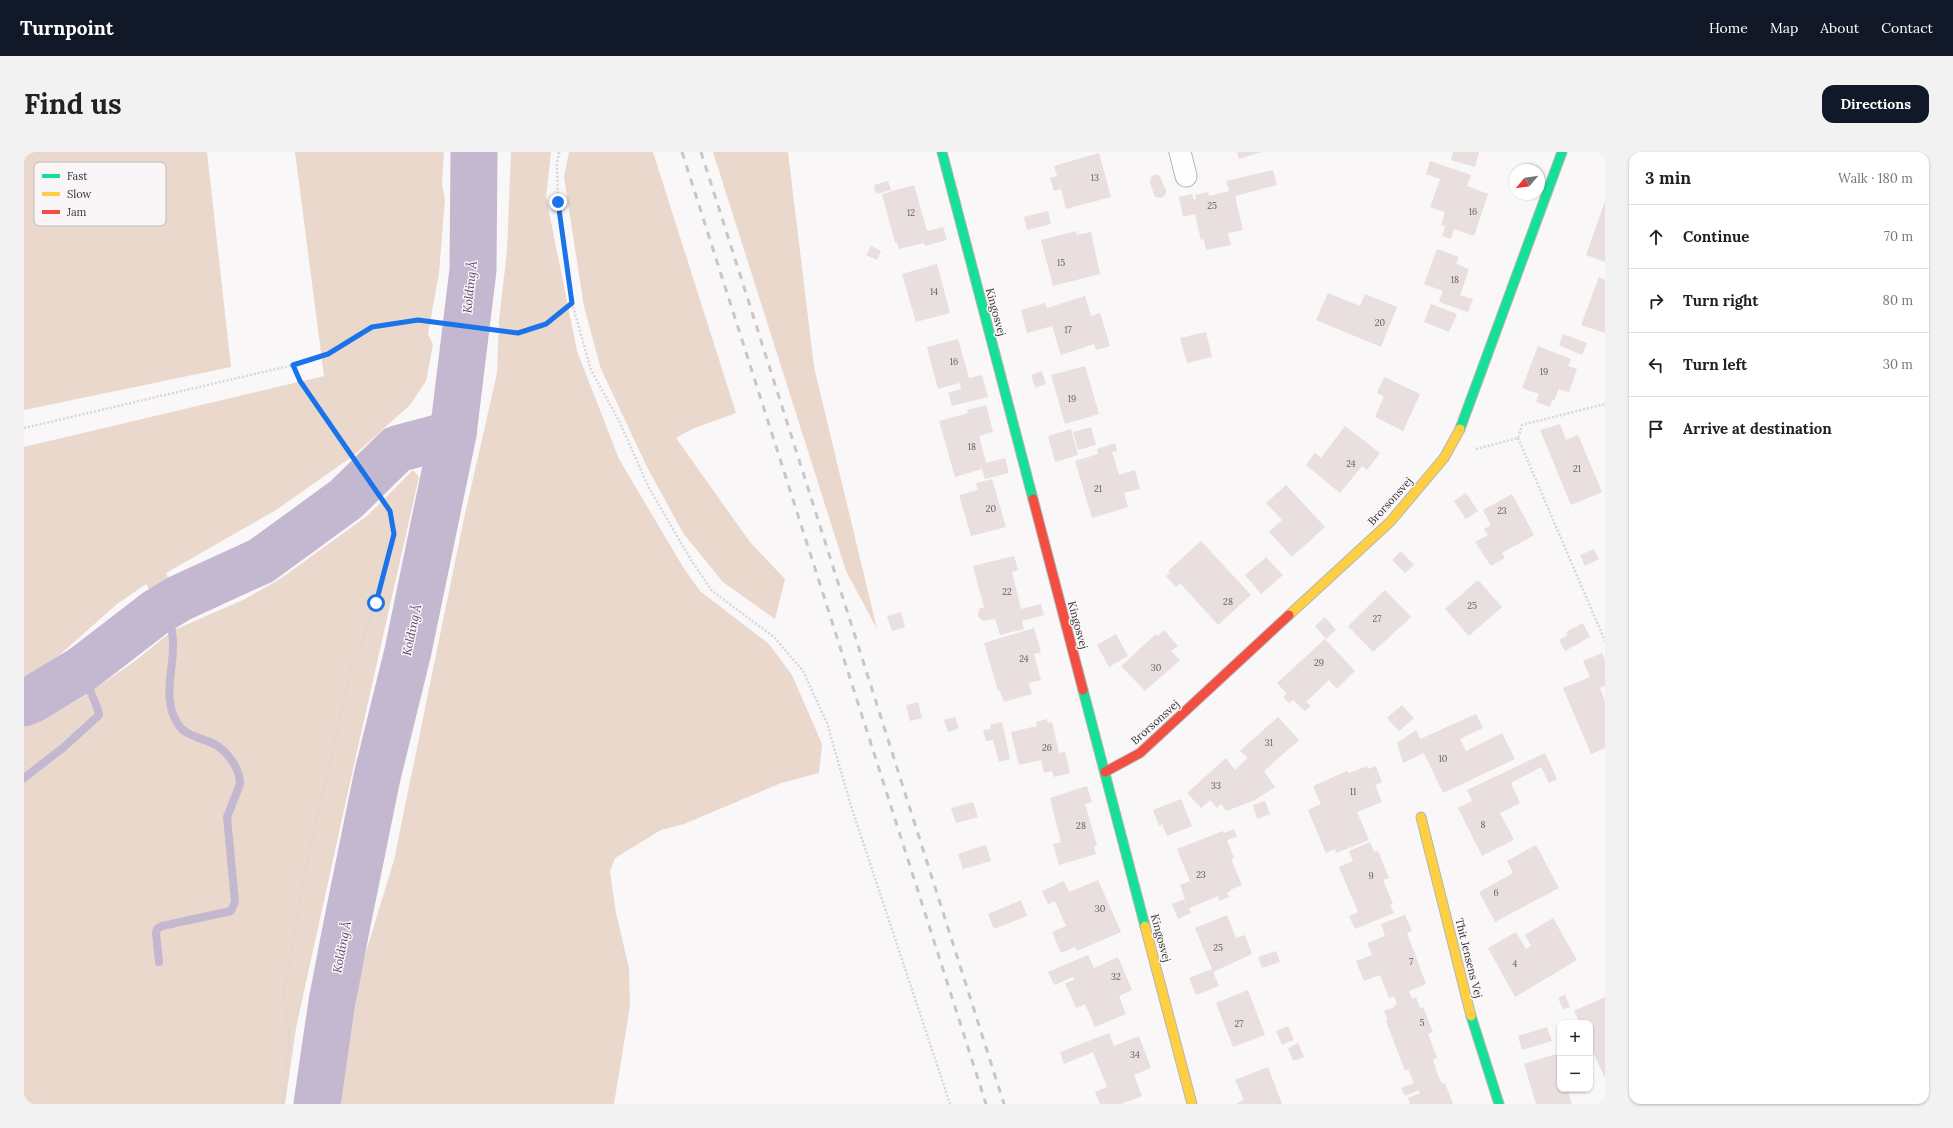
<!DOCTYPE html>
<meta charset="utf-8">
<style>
:root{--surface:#fff;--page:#f2f2f2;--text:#222;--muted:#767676;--line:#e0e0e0;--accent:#111827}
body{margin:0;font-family:Lora,serif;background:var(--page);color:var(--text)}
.controls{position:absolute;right:12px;bottom:12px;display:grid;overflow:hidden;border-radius:8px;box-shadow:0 1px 3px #0004}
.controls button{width:36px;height:36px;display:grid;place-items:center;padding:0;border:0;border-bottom:1px solid var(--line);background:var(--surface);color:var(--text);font:20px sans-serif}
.compass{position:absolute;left:1485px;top:12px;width:36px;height:36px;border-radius:50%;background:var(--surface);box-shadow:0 1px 3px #0004;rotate:241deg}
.stop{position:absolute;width:12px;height:12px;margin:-9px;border:3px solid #1a73e8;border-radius:50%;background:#fff}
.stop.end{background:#1a73e8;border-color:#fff;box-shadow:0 1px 4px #0008}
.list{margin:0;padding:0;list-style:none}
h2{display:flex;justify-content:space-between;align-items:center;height:52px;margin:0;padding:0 16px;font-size:17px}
h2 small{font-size:13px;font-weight:400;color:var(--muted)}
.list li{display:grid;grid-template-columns:26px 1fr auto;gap:12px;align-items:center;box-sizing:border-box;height:64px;padding:0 16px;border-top:1px solid var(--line)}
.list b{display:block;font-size:15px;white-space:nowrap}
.list em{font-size:13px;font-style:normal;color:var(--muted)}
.icon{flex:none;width:22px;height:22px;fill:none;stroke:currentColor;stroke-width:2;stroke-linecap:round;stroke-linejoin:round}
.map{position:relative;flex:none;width:1581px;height:952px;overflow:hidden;border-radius:12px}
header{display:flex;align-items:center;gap:24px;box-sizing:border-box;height:56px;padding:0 20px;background:var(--accent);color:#fff}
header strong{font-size:19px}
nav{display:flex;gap:22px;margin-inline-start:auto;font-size:14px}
.intro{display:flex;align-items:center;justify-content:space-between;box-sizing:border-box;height:96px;padding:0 24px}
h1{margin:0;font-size:28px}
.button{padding:10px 18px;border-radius:12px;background:var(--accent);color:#fff;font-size:14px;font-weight:700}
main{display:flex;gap:24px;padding:0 24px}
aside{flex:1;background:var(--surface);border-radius:12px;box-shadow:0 1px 3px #0004}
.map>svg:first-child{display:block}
.green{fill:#ead8cd}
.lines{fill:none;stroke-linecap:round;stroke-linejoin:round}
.stream{stroke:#c3b8cf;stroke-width:8}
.river{stroke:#c3b8cf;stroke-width:47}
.building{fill:#e8dfde}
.street-casing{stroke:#b7b6b6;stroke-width:23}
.fast-casing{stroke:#b7b6b6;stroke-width:11}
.slow-casing{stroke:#b7b6b6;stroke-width:11}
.jam-casing{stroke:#b7b6b6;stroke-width:11}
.path{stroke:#d8d7d7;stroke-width:2.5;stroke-dasharray:2 2;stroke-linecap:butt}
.street{stroke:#fefefe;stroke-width:21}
.fast{stroke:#16e098;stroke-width:9}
.slow{stroke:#ffcf43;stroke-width:9}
.jam{stroke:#f24e42;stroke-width:9}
.rail{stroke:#c8c7c7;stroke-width:3;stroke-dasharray:7 7;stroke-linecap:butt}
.route{stroke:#1a73e8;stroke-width:5}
.labels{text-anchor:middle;stroke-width:3;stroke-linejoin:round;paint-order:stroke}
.number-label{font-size:9px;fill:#646160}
.street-label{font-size:11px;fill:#343333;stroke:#faf6f7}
.water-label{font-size:12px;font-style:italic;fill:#58426f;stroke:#faf6f7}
.key{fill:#faf6f7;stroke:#bfbcbc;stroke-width:1}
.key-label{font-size:11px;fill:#343333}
</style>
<header>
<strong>Turnpoint</strong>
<nav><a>Home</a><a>Map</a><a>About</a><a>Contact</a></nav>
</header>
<div class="intro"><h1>Find us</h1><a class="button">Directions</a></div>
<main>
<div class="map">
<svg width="1581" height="952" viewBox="0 0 1581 952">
<rect width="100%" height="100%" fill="#f9f7f8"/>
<g class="green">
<polygon points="0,0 183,0 207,215 0,258"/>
<polygon points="271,0 420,0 418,32 421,47 415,121 404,182 409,192 402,229 386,253 329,304 252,358 142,421 145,429 126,439 122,432 93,452 31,507 35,515 17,525 5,523 0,524 0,295 300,224"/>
<polygon points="487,0 527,0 522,45 553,199 595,307 659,415 676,439 745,492 768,523 798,592 795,621 757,631 660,672 637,678 591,706 586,720 592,761 605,816 606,854 590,952 316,952 338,813 370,708 439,371 473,221 475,169 483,99"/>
<polygon points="545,0 629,0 712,261 668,277 652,286 726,390 761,427 751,467 699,430 659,381 623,315 577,217 560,155 540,25"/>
<polygon points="689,0 764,0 790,215 853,477 822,419"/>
<polygon points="389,318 395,325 327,626 272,876 261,952 0,952 0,575 15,570 59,545 111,509 148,479 221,447 256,427 343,364"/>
</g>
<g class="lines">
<g class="stream">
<path d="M0 626 40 595 75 563C74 553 61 529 57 518"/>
<path d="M135 810 132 781 133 777 138 774 207 759 211 750 203 665 216 632C216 616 202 597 188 591 177 586 160 583 154 572 135 544 154 510 148 479 146 472 142 464 139 456"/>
</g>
<g class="river">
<polyline points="0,551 7,548 57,518 131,461 156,446 237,409 322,347 373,297 429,282"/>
<polyline points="293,952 308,850 323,772 353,625 384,499 429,282 449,118 450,0"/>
</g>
</g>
<g class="building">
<polygon points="1213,0 1238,0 1215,7"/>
<polygon points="1429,0 1455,0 1451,15 1427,8"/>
<polygon points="1075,1 1087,45 1042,57 1037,37 1030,39 1026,26 1033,24 1030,14"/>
<polygon points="1406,9 1447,23 1443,34 1464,42 1450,84 1430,77 1427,87 1418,84 1421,74 1417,73 1421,60 1406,55 1416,27 1402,22"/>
<polygon points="1249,18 1253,33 1211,44 1219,78 1204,81 1207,93 1182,98 1180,87 1177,88 1171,62 1159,65 1155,45 1168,42 1170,48 1172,47 1171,43 1184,40 1185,44 1205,39 1202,29"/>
<polygon points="1131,22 1136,24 1142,39 1142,42 1138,46 1131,45 1126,31 1127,25"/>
<polygon points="864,29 867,38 852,42 850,33"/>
<polygon points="890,33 903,79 919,75 923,88 901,94 900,91 875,97 873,90 871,91 858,42"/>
<polygon points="1581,49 1581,110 1562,103"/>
<polygon points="1024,59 1027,72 1003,78 1000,65"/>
<polygon points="1052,79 1053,83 1067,80 1076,122 1029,134 1017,88"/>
<polygon points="847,94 857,99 853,108 842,103"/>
<polygon points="1413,97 1435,105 1432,112 1445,117 1436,143 1449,147 1444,160 1415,150 1419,139 1400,132"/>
<polygon points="913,112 926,161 892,170 878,122"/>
<polygon points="1575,125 1581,128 1581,181 1557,173"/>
<polygon points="1304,141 1336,154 1341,142 1373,155 1357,195 1292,168"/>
<polygon points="1061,144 1067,164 1076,161 1086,194 1072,198 1070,192 1037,203 1028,174 1003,181 997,158 1021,151 1023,156"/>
<polygon points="1407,152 1433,162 1425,180 1400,170"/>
<polygon points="1182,180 1188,205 1163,211 1156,186"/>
<polygon points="1539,182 1563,191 1558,203 1535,193"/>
<polygon points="934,187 945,226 958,223 964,245 928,254 924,241 937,237 936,231 914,237 903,195"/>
<polygon points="1514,194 1547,207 1544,214 1553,217 1545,240 1535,237 1530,249 1528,248 1526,255 1512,250 1515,242 1498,236"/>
<polygon points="1061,214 1075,262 1041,272 1027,223"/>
<polygon points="1018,219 1022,232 1011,236 1007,223"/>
<polygon points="1360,225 1396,242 1379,279 1351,265 1360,244 1353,241"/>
<polygon points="962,253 969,280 955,284 962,311 981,306 985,321 961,327 958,317 931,325 915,269 944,261 943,258"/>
<polygon points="1536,272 1542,288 1554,283 1578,340 1547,353 1516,278"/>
<polygon points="1321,274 1356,301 1343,318 1338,314 1316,341 1282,313 1291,301 1297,306"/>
<polygon points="1067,275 1072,293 1054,298 1049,280"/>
<polygon points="1047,277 1054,303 1031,310 1024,284"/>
<polygon points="1091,291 1093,299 1088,300 1095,323 1111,318 1116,337 1100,341 1104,355 1068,366 1051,309 1074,302 1073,297"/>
<polygon points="968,327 982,375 947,384 935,343 954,338 952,331"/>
<polygon points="1262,333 1301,375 1268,405 1245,380 1258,368 1242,351"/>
<polygon points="1442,341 1454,359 1442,367 1430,349"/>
<polygon points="1488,342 1510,383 1478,401 1481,406 1467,414 1451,390 1464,383 1460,377 1467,373 1459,358"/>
<polygon points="1177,389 1227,443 1194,473 1156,431 1152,435 1142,424 1146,421 1144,419"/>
<polygon points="1570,397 1575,407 1561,414 1556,403"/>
<polygon points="1377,399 1390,413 1381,421 1368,408"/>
<polygon points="990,404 994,418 988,420 997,457 1017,452 1020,463 998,469 1000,477 976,483 971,467 959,469 954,464 955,457 960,455 949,414"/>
<polygon points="1242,405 1259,423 1237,442 1221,423"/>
<polygon points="1454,428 1478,455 1445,484 1421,457"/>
<polygon points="1361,438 1387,465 1349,500 1324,474"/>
<polygon points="877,460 881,475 868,479 863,464"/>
<polygon points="1301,465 1312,478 1302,487 1291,474"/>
<polygon points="1559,471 1566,485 1541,499 1535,488 1544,483 1542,480"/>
<polygon points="1010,476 1017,500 1010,502 1017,528 1005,531 1008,542 980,550 976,539 974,539 960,491"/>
<polygon points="1140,478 1154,494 1147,499 1156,508 1121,539 1097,514 1132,482 1134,484"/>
<polygon points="1092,482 1104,504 1085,515 1073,493"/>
<polygon points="1301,487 1331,519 1313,537 1305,528 1282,550 1287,554 1281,559 1269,548 1265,551 1259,545 1263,542 1253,531"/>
<polygon points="1578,501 1581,508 1581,534 1576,536 1581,549 1581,596 1567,602 1539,536 1566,525 1559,509"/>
<polygon points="894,550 898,566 886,569 882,553"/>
<polygon points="1378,553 1390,566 1375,579 1363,566"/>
<polygon points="1452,562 1459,576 1436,587 1442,599 1478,581 1491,607 1419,641 1400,601 1379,611 1373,591 1392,578 1396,587"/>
<polygon points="931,565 935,576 924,580 920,568"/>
<polygon points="1254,565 1275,588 1240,619 1251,635 1229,649 1202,659 1197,652 1193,656 1186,648 1177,656 1163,641 1202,606 1211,618 1224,606 1216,599"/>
<polygon points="1023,567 1024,571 1028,570 1035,601 1041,600 1046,621 1030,625 1028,619 1020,621 1017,608 995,613 987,580 1013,574 1012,570"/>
<polygon points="978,570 986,607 975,610 969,588 962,589 959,578 967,577 966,573"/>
<polygon points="1521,601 1533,627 1525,631 1517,615 1487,631 1496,651 1476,661 1490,688 1458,704 1434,656 1448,649 1443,638"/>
<polygon points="1343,614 1344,617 1352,614 1358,630 1351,633 1358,650 1333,660 1345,688 1312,701 1311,697 1302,701 1284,658 1297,652 1289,634 1323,619 1325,621"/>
<polygon points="1063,634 1068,650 1061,652 1073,693 1070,694 1072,702 1035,713 1029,692 1037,690 1026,646"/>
<polygon points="1157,647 1168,674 1143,684 1138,672 1135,674 1129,658"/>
<polygon points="1241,649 1246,662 1233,667 1229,653"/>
<polygon points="949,650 954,665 932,671 927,656"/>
<polygon points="1210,677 1213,685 1203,688 1210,706 1207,707 1218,733 1206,738 1207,739 1203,741 1205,745 1195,749 1194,744 1165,756 1167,761 1154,767 1148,752 1161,747 1156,733 1166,729 1153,697 1199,679 1200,681"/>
<polygon points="1346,690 1350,700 1354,699 1365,726 1359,728 1369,752 1366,753 1370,761 1331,777 1325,764 1334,760 1315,715 1329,709 1325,699"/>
<polygon points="962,693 967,709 939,717 934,702"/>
<polygon points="1512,693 1535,736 1471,770 1455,740 1489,721 1483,709"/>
<polygon points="1074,728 1097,780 1053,799 1051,795 1037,801 1028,780 1042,774 1031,749 1024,752 1018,739 1040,729 1045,740"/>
<polygon points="997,748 1003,764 970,777 964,762"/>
<polygon points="1203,763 1212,786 1221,783 1228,802 1189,820 1195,834 1172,843 1165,826 1188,817 1171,776"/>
<polygon points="1381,763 1388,779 1383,781 1402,832 1385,839 1388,847 1392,845 1396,856 1399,855 1409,880 1404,882 1413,906 1409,907 1413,921 1418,932 1421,931 1429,952 1386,952 1384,946 1396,941 1395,938 1381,944 1377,936 1390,931 1384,917 1381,919 1362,869 1364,868 1360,859 1371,855 1370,853 1373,852 1370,844 1365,846 1356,823 1340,829 1332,809 1348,803 1343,791 1361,784 1357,772"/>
<polygon points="1529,766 1553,808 1491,845 1464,796 1492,780 1502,797 1507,794 1501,783"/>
<polygon points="1252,799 1256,810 1238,816 1234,805"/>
<polygon points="1064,803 1070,816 1094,805 1108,838 1095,844 1102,862 1071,875 1061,852 1052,856 1041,831 1050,828 1049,825 1030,833 1024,820"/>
<polygon points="1224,838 1241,883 1209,895 1192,851"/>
<polygon points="1541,843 1546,855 1539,857 1534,846"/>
<polygon points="1581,845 1581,926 1566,894 1566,871 1556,871 1550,859"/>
<polygon points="1264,874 1270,888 1258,893 1252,879"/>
<polygon points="1523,875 1528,889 1498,898 1494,884"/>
<polygon points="1085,881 1090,894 1115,884 1127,916 1110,923 1118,944 1097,952 1076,952 1071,940 1083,935 1069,900 1040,912 1036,900"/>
<polygon points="1274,891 1280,905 1269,909 1264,896"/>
<polygon points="1532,902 1536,914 1536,937 1543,937 1548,952 1512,952 1500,912"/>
<polygon points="1244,915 1258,952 1213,952 1213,951 1220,948 1211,928"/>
</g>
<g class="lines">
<defs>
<polyline id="street" points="1156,0 1162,24"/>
<g id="fast">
<polyline points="918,0 1009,347"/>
<polyline points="1436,277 1538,0"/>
<polyline points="1059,538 1121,774"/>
<polyline points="1447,864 1475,952"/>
</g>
<g id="slow">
<polyline points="1265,463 1366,370 1420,306 1436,277"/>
<polyline points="1397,665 1447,864"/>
<polyline points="1121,774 1168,952"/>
</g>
<g id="jam">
<polyline points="1009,347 1059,538"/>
<polyline points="1081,620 1116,601 1265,463"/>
</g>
</defs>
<use href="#street" class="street-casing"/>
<use href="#fast" class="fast-casing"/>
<use href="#slow" class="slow-casing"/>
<use href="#jam" class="jam-casing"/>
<g class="path">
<polyline points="535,0 533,12 534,50 541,99 548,151 567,218 595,269 625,336 667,408 688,439 750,485 779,519 803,571 827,654 926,952"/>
<polyline points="0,276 269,213 304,202 348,175 394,167 494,181 522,172 548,151"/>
<polyline points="1494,286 1581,489"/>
<polyline points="1452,297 1494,286 1498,273 1581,252"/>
<polyline points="258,952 266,888 260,841 280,724 328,514 352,451 370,382 366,359 276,229 269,213"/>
</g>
<use href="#street" class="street"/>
<use href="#fast" class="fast"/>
<use href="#slow" class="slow"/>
<use href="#jam" class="jam"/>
<g class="rail">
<polyline points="658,0 962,952"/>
<polyline points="677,0 980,952"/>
</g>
</g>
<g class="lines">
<polyline class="route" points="352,451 370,382 366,359 276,229 269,213 304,202 348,175 394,168 494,181 522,172 548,151 534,50"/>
</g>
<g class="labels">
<g class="number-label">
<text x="1071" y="29">13</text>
<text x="1188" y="57">25</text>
<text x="1449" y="63">16</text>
<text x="887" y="64">12</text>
<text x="1037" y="114">15</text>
<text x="1431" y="131">18</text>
<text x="910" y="143">14</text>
<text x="1356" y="174">20</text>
<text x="1044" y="181">17</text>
<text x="930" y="213">16</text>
<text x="1520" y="223">19</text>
<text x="1048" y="250">19</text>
<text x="948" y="298">18</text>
<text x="1327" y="315">24</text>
<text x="1553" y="320">21</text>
<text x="1074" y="340">21</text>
<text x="967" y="360">20</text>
<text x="1478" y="362">23</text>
<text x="983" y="443">22</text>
<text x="1204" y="453">28</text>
<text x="1448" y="457">25</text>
<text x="1353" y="470">27</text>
<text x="1000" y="510">24</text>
<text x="1295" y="514">29</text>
<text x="1132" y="519">30</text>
<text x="1245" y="594">31</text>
<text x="1023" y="599">26</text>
<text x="1419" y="610">10</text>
<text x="1192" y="637">33</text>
<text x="1329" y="643">11</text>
<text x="1459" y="676">8</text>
<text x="1057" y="677">28</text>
<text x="1177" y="726">23</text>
<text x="1347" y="727">9</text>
<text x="1472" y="744">6</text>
<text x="1076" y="760">30</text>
<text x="1194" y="799">25</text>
<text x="1387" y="813">7</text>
<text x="1491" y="815">4</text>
<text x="1092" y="828">32</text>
<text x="1398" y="874">5</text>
<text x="1215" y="875">27</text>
<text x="1111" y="906">34</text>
</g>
<g class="street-label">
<text transform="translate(972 160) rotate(75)" y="4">Kingosvej</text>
<text transform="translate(1366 349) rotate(-48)" y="4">Brorsonsvej</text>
<text transform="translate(1054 473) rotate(75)" y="4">Kingosvej</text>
<text transform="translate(1131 570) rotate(-42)" y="4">Brorsonsvej</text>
<text transform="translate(1137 786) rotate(75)" y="4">Kingosvej</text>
<text transform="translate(1445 806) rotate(76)" y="4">Thit Jensens Vej</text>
</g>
<g class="water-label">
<text transform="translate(446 135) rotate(-84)" y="4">Kolding Å</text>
<text transform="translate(388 478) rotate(-78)" y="4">Kolding Å</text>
<text transform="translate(318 795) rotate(-79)" y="4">Kolding Å</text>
</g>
</g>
<rect x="10" y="10" width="132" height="64" rx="6" class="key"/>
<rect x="18" y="22" width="18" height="4" fill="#16e098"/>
<rect x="18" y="40" width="18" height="4" fill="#ffcf43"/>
<rect x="18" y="58" width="18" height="4" fill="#f24e42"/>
<g class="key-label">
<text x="43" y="28">Fast</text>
<text x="43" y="46">Slow</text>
<text x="43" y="64">Jam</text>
</g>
</svg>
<div class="controls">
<button>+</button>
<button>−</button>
</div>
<svg class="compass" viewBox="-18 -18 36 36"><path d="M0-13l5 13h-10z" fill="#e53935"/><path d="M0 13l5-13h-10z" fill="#767676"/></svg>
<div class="stop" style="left:352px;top:451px"></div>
<div class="stop end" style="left:534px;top:50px"></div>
</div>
<aside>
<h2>3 min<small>Walk · 180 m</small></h2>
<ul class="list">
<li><svg class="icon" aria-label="ahead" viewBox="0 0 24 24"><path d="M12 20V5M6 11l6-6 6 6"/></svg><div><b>Continue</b></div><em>70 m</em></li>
<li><svg class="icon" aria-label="right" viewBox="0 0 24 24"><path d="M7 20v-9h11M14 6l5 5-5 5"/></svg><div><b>Turn right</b></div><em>80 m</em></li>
<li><svg class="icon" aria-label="left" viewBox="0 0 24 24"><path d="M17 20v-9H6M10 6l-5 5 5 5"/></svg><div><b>Turn left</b></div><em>30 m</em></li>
<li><svg class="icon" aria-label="arrive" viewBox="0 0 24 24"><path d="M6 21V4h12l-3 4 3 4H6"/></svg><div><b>Arrive at destination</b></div></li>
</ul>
</aside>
</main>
